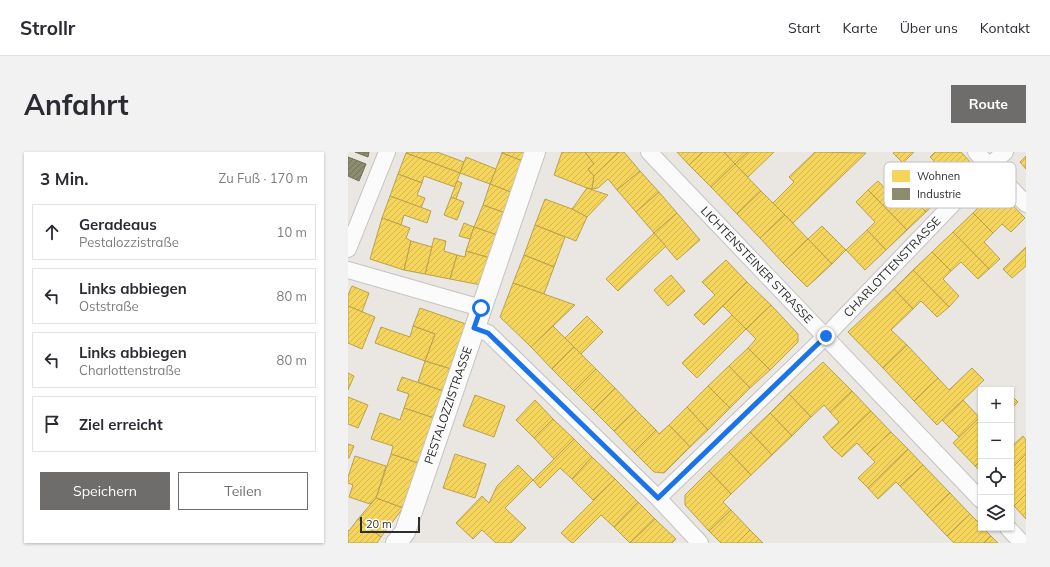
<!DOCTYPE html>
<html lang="de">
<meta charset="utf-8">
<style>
:root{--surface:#fff;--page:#f2f2f3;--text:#2b2b33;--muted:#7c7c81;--line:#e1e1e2;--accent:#6e6d6c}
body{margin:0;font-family:Mulish,sans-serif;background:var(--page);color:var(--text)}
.controls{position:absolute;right:12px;bottom:12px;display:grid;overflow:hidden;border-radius:0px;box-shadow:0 1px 3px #0004}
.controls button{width:36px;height:36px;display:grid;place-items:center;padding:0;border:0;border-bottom:1px solid var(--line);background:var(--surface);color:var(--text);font:20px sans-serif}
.scale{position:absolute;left:12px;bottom:10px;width:60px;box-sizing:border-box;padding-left:4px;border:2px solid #2c2c2c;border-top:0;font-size:11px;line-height:14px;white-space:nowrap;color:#2c2c2c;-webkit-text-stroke:3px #fff;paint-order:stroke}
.stop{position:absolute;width:12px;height:12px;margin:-9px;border:3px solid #1a73e8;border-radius:50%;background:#fff}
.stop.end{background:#1a73e8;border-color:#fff;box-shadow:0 1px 4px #0008}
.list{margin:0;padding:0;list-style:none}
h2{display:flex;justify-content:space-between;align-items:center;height:52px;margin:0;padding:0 16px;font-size:17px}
h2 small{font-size:13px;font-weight:400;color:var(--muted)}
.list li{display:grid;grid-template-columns:26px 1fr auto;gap:12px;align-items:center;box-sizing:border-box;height:56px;margin:0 8px 8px;padding:0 8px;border:1px solid var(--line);border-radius:0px}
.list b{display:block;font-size:15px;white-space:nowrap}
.list p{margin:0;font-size:13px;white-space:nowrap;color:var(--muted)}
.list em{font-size:13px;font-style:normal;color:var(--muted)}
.actions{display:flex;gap:8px;padding:12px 16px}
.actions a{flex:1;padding:9px 0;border:1px solid var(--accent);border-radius:0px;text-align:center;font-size:14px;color:var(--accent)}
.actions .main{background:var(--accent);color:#fff}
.icon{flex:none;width:22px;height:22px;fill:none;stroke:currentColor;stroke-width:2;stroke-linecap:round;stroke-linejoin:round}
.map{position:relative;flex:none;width:678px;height:391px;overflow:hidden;border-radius:0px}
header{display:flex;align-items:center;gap:24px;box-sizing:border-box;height:56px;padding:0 20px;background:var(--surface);border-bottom:1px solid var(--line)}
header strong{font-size:19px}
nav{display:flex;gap:22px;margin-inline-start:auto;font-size:14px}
.intro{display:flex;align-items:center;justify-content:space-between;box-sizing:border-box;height:96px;padding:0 24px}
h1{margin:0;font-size:28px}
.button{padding:10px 18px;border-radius:0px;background:var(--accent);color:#fff;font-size:14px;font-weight:700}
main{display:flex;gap:24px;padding:0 24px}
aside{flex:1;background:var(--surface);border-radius:0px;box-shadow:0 1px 3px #0004}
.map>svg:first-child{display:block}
.homes{fill:url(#homes-hatch);stroke:#b9a24e}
.industry{fill:url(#industry-hatch);stroke:#6f6f5a}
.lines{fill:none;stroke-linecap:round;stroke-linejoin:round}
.minor-casing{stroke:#c4c3c3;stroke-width:18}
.tertiary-casing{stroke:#c4c3c3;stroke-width:22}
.minor{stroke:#fcfbfb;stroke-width:16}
.tertiary{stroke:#fcfbfb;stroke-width:20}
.route{stroke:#1a73e8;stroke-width:5}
.labels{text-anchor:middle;stroke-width:4;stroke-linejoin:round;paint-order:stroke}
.street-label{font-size:12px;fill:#2c2c2c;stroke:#fff}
.key{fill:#fff;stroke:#c0c0c0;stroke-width:1}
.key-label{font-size:11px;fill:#2c2c2c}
</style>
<header>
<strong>Strollr</strong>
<nav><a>Start</a><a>Karte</a><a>Über uns</a><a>Kontakt</a></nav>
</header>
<div class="intro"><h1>Anfahrt</h1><a class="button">Route</a></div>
<main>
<aside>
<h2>3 Min.<small>Zu Fuß · 170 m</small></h2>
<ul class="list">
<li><svg class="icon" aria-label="ahead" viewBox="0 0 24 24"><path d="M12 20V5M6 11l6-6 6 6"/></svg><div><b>Geradeaus</b><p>Pestalozzistraße</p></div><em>10 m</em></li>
<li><svg class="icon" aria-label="left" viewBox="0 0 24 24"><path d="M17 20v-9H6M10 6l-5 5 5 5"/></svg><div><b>Links abbiegen</b><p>Oststraße</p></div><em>80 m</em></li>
<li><svg class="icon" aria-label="left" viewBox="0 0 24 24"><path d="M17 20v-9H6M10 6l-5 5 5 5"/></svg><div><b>Links abbiegen</b><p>Charlottenstraße</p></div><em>80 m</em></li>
<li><svg class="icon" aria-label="arrive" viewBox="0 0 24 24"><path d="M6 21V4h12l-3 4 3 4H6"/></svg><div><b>Ziel erreicht</b></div></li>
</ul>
<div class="actions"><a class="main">Speichern</a><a>Teilen</a></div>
</aside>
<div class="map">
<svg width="678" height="391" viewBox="0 0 678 391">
<defs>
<pattern id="homes-hatch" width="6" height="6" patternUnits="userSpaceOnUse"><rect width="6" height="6" fill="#f6d55c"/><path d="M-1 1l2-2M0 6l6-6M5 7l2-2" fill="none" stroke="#d3b750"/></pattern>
<pattern id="industry-hatch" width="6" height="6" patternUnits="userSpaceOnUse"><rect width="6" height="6" fill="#8c8c6e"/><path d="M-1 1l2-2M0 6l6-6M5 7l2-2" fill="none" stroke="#73735b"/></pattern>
</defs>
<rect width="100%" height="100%" fill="#eae7e2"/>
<g class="homes">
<polygon points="59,0 89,0 116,10 112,21 58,1"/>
<polygon points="154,0 180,0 177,10 154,1"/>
<polygon points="214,0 237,0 246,12 240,17 246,24 244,37 239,36 206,23"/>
<polygon points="237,0 271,0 246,24 240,17 246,12"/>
<polygon points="271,0 276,0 292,19 269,38 260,27 250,36 244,37 246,24"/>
<polygon points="329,0 355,0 341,13"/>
<polygon points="355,0 376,0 387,12 363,35 341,13"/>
<polygon points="376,0 400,0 387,12"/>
<polygon points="400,0 426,0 400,25 387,12"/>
<polygon points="467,0 518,1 445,71 425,51 446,30 441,25"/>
<polygon points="547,0 566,0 555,11 545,1"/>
<polygon points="587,0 613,0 626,14 600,39 579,18 587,10 582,5"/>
<polygon points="58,1 112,21 107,35 76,24 74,31 50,22"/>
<polygon points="154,1 177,10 165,41 142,32"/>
<polygon points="678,4 678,17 672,10"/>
<polygon points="118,5 148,17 142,32 112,21"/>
<polygon points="387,12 413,39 389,62 363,35"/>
<polygon points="579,18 600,39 578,60 557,39"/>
<polygon points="292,19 311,40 288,60 269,38"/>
<polygon points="50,22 74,31 69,43 77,46 73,56 42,44"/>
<polygon points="109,29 114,31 108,47 103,45"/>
<polygon points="530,29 548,48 557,39 578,60 559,78 520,38"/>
<polygon points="142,32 165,41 157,61 135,53"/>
<polygon points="239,36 260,43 239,65 224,57"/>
<polygon points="649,37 677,66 663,80 654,72 645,81 625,61"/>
<polygon points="520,38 559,78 538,98 519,78 527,70 508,50"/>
<polygon points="413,39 437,63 412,86 389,62"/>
<polygon points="311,40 329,61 306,81 288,60"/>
<polygon points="42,44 83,59 79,71 56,63 53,73 34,66"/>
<polygon points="103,45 116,50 109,68 96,63"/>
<polygon points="197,47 224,57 239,65 228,89 187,73"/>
<polygon points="135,53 157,61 149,83 126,75"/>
<polygon points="329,61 352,88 329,108 306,81"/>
<polygon points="625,61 645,81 636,90 652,107 641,117 605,80"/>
<polygon points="437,63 460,87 435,111 412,86"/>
<polygon points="34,66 62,76 58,86 63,89 56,118 22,107"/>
<polygon points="116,71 126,75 122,87 111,84"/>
<polygon points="187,73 217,85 206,115 176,103"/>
<polygon points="474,74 498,98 484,112 460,87"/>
<polygon points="126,75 149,83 142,106 118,99"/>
<polygon points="519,78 538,98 517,118 498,98"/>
<polygon points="605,80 641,117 630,127 613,110 603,119 584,100"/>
<polygon points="306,81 318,94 270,139 258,127"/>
<polygon points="86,86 98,89 96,99 109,103 102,127 77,122"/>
<polygon points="460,87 484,112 459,135 435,111"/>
<polygon points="63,89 84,95 77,122 56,118"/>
<polygon points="678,95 678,114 664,126 655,117"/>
<polygon points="118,99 142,106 133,133 102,127 109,103 117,105"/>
<polygon points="584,100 603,119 595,127 611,144 601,155 565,118"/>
<polygon points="176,103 206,115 196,142 165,131"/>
<polygon points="378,108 399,130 356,173 346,163 367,143 354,130"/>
<polygon points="565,118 601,155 589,165 573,149 565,157 546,137"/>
<polygon points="323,123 337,139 320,154 306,138"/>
<polygon points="399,130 423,153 398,177 375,154"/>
<polygon points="165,131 227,153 183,195 152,165"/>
<polygon points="4,134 21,141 14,160 0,154 0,143"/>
<polygon points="546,137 565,157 543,178 559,193 535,216 500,180"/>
<polygon points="423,153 450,182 450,190 422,218 400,196 408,187 398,177"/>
<polygon points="0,154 27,165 14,197 0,191"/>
<polygon points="72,156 118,172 103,217 77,209 87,182 65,174"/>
<polygon points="384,163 398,177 349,226 334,211"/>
<polygon points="239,164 255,180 233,202 217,186"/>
<polygon points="65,174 87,182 77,209 27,191 33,175 62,185"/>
<polygon points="205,174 226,195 204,217 183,195"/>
<polygon points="559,193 590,226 566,249 535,216"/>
<polygon points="226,195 248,217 226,239 204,217"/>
<polygon points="400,196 422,218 402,236 381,214"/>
<polygon points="77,209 103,217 95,239 70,230"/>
<polygon points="475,210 504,239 482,260 476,253 463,265 441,242"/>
<polygon points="381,214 402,236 382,256 360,234"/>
<polygon points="624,216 636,228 589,273 566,249 590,226 601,238"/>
<polygon points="248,217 267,236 245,258 226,239"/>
<polygon points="0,221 6,224 0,238"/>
<polygon points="54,225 95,239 86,266 56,256 61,242 49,238"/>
<polygon points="360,234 382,256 360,278 339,255"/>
<polygon points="267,236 288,258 266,279 245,258"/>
<polygon points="504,239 523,259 484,296 475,285 491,270 482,260"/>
<polygon points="441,242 463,265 444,284 422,261"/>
<polygon points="127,243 157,254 146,285 115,274"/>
<polygon points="663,243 670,250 663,257"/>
<polygon points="0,245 20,253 10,276 0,272"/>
<polygon points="187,248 205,267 186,286 168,268"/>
<polygon points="615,248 632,266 611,285 594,268"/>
<polygon points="339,255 360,278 342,295 321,273"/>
<polygon points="56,256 86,266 70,311 43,302 45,294 23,287 32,261 52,268"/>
<polygon points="288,258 308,278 286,300 266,279"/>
<polygon points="523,259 543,280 519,302 509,291 494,305 484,296"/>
<polygon points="422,261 444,284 424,303 402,280"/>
<polygon points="633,264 633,308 627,314 605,291"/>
<polygon points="205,267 226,287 206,307 186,286"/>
<polygon points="321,273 342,295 316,321 306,320 286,300 308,278 311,282"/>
<polygon points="402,280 424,303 403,323 381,300"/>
<polygon points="543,280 560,297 520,336 510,326 527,310 519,302"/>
<polygon points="675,284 678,288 678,302 663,317 663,295"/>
<polygon points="226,287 244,305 224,327 212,316 192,336 185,328"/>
<polygon points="0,292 6,294 1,306 0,306"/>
<polygon points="560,297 575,313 552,334 548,330 530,347 520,336"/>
<polygon points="381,300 403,323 383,342 361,319"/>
<polygon points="43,302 70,311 55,356 28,346"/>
<polygon points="107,302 138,312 127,346 95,336"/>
<polygon points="678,302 678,318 677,319 678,320 678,342 666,354 663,351 663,317"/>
<polygon points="7,304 38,314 28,346 22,352 1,345 5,333 0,331 0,325"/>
<polygon points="244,305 267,327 245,348 224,327"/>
<polygon points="633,308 633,320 627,314"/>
<polygon points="170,313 185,328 157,356 178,376 163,391 148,391 134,378 125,387 108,371 134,344 141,351 149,334"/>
<polygon points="575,313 602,341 579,363 552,334"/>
<polygon points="361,319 383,342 375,350 383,358 361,379 337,353 337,343"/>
<polygon points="267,327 290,350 266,375 253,363 225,391 224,391 213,381"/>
<polygon points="602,341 622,362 599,384 579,363"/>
<polygon points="678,342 678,367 666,354"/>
<polygon points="28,346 55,356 33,385 10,367"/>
<polygon points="290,350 307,367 282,391 266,375"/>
<polygon points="383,358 402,378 389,391 373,391 361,379"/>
<polygon points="622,362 633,373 633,376 635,376 643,384 636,391 606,391 599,384"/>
<polygon points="10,367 33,385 29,391 0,391 0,378 1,379"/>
<polygon points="307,367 328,387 324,391 282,391"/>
<polygon points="402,378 415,391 389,391"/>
<polygon points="643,384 650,391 636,391"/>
</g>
<g class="industry">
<polygon points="7,0 21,0 20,5"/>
<polygon points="0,5 18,12 11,29 0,24"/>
</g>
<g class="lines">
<defs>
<g id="minor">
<path id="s1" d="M301 0 633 348"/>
<polyline points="628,0 678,52"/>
<polyline points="0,97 39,0"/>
<polyline points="0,118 133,156"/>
<polyline points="126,176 140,181 310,346 352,391"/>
<path id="s2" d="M310 346 478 184 641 14 657 0"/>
<polyline points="660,376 674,391"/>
</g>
<g id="tertiary">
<path id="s3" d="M48 391 57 380 187 0"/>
</g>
</defs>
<use href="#minor" class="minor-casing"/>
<use href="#tertiary" class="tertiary-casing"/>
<use href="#minor" class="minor"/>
<use href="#tertiary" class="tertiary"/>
</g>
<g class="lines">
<polyline class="route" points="133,156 126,176 140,181 310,346 478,184"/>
</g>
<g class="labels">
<g class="street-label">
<text dy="4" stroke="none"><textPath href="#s1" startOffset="156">LICHTENSTEINER STRASSE</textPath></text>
<text dy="4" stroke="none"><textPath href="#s2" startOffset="329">CHARLOTTENSTRASSE</textPath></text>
<text dy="4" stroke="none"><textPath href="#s3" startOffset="148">PESTALOZZISTRASSE</textPath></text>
</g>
</g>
<rect x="536" y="10" width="132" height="46" rx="6" class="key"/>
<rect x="544" y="18" width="18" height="12" fill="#f6d55c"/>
<rect x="544" y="36" width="18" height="12" fill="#8c8c6e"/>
<g class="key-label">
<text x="569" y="28">Wohnen</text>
<text x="569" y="46">Industrie</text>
</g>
</svg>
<div class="controls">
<button>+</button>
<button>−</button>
<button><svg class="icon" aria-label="locate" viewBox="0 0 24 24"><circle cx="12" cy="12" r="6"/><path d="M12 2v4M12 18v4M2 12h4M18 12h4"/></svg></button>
<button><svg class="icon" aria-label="layers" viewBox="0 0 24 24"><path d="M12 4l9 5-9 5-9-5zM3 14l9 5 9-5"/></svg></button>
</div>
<div class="scale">20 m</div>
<div class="stop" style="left:133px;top:156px"></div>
<div class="stop end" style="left:478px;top:184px"></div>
</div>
</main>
